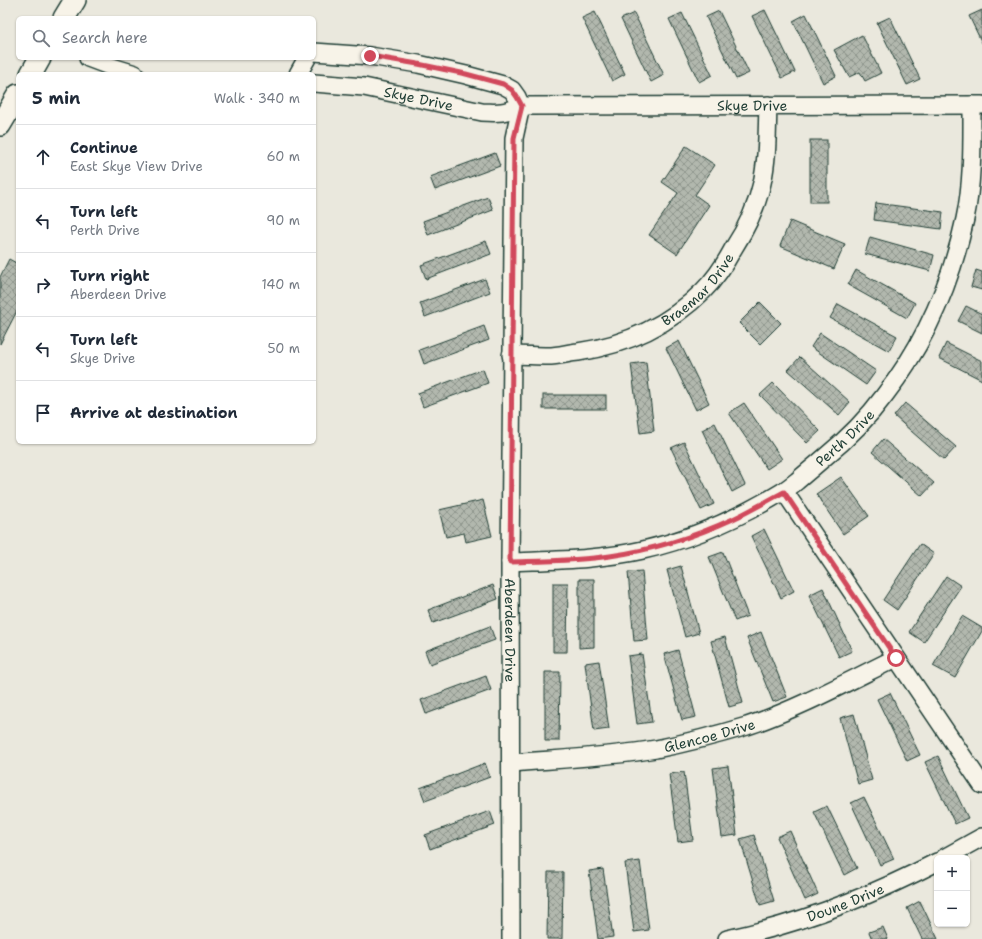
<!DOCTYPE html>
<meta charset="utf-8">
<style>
:root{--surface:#fff;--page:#f6f6f7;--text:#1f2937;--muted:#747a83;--line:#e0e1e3}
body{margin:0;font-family:"Shantell Sans",sans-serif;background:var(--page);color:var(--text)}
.controls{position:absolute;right:12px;bottom:12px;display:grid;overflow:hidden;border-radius:6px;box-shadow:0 1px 3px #0004}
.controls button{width:36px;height:36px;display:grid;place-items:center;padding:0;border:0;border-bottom:1px solid var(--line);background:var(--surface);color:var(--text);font:20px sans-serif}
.stop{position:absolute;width:12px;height:12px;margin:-9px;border:3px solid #d1495b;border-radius:50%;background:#fff}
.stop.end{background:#d1495b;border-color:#fff;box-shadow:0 1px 4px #0008}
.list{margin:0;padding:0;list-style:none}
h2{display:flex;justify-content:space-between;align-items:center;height:52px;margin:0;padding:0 16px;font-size:17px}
h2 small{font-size:13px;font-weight:400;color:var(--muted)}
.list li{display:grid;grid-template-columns:26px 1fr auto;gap:12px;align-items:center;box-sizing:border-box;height:64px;padding:0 16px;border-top:1px solid var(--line)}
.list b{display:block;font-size:15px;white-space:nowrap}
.list p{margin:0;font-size:13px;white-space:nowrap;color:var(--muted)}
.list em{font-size:13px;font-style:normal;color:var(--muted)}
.icon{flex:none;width:22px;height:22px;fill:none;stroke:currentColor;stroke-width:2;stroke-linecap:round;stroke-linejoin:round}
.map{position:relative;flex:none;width:982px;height:939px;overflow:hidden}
.search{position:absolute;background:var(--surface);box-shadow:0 1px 3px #0004;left:16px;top:16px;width:300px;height:44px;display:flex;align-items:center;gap:10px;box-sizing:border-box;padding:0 14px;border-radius:6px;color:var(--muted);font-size:15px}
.panel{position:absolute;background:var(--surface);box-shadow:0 1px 3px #0004;left:16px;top:72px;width:300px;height:372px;border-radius:6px}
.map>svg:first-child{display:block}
.building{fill:url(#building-cross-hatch);stroke:#1f3d34}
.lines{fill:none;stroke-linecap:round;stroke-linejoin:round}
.minor-casing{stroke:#1f3d34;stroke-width:20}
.tertiary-casing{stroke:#1f3d34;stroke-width:24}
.minor{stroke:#f7f3e8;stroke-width:17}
.tertiary{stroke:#f7f3e8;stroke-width:21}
.route{stroke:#d1495b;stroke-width:5}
.labels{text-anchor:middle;stroke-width:4;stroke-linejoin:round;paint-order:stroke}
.street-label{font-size:14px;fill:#1f3d34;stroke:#f7f3e8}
</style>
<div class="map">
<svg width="982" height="939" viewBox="0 0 982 939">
<defs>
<pattern id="building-cross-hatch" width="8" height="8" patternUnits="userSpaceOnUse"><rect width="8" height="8" fill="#b2b8ae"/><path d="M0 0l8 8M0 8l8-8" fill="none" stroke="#90978e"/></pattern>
</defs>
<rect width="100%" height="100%" fill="#eae8dd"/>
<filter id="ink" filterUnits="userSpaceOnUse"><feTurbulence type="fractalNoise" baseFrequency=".025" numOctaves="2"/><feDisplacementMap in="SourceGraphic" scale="8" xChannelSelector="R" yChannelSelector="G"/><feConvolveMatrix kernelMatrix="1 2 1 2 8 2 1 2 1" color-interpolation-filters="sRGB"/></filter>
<g filter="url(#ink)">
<g class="building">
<polygon points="765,10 795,72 782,78 752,16"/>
<polygon points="982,10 982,43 969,16"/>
<polygon points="719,11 749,73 736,79 706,17"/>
<polygon points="595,12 625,74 612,81 582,18"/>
<polygon points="634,13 664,75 651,82 621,19"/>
<polygon points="682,13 712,75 699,82 669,19"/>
<polygon points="806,14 836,76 823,83 793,21"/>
<polygon points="890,17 920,79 907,85 877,23"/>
<polygon points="862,35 881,73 865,81 860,72 849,77 834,50"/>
<rect x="810" y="140" width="17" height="62"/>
<polygon points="686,146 715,165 695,195 709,205 677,254 649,235 678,193 662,182"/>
<polygon points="495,153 500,166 435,190 430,177"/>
<polygon points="488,197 493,210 428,235 423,221"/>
<polygon points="876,203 943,212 941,229 874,220"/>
<polygon points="790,221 845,244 834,269 780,246"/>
<polygon points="870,237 934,255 930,271 865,254"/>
<polygon points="486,241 491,254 426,279 421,265"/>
<polygon points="9,259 18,264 18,309 0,344 0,277"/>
<polygon points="856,270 915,303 907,318 848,285"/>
<polygon points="976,270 982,272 982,290 971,287"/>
<polygon points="485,279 490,292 425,317 420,303"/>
<polygon points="760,302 781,323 760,344 739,323"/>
<polygon points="838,304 897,336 889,351 830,318"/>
<polygon points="966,306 982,314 982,333 958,321"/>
<polygon points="484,326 489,340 424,364 419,350"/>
<polygon points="820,333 876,371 866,385 811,347"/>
<polygon points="679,341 709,403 696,410 666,348"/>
<polygon points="946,343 982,361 982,380 939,358"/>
<polygon points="800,357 850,402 839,415 788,370"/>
<polygon points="646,362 654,431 640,433 631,364"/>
<polygon points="483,369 488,383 423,407 418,393"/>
<polygon points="773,383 820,431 807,443 760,395"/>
<rect x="543" y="395" width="63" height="14"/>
<polygon points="744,403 782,459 767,469 729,413"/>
<polygon points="905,403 956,447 944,460 894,416"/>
<polygon points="715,423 745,485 732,492 702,430"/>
<polygon points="883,439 934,483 922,496 872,452"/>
<polygon points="684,442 714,504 701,510 671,448"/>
<polygon points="841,477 869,516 843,534 816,494"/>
<polygon points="483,500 492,536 466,542 464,533 446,537 439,510"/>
<polygon points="764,529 794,591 781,598 751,536"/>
<polygon points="920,544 934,554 897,610 883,600"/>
<polygon points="723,552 748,616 735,621 709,557"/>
<polygon points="681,566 699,633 685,637 667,570"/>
<polygon points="642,571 648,640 634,641 628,572"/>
<polygon points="946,576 961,586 924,642 909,632"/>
<polygon points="579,579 594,579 594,647 579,648"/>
<polygon points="553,583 568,583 567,652 553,652"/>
<polygon points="493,585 498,599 433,623 428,610"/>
<polygon points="823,588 852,651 839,657 809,595"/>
<polygon points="962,616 982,628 982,631 955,678 933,666"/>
<polygon points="490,626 495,640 430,664 425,651"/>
<polygon points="761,632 787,697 773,702 747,638"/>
<polygon points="725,637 743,703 729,707 711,641"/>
<polygon points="678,650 696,717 682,720 664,654"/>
<polygon points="642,654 652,722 637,724 628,656"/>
<polygon points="599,661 609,729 594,731 585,663"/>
<polygon points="545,672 560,672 559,741 545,741"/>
<polygon points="486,676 491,690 426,714 421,700"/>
<polygon points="890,693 920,755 907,761 877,699"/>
<polygon points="854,714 872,780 858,784 840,718"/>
<polygon points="938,756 968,818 955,824 925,762"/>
<polygon points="485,763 490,777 425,801 420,788"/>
<polygon points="728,766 737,835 722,837 713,768"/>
<polygon points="684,772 693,840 678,842 669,774"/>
<polygon points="864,797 894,859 880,865 851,803"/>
<polygon points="827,806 857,868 844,875 814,812"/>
<polygon points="490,811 495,825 430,849 425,835"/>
<polygon points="790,831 818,894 805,900 777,837"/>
<polygon points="754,835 774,901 760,905 740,839"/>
<polygon points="640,861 649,930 634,932 625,863"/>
<polygon points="603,869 613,937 598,939 589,871"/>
<polygon points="548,872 563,872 562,939 547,939"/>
<polygon points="920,901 938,939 922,939 907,908"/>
<polygon points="883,927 888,939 872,939 869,932"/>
</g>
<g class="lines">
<defs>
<g id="minor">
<path id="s1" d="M314 52 370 56 418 64 466 75 503 85 512 90 517 97 521 106 514 138 510 562 511 939"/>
<polyline points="88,58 112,67 135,74"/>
<polyline points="298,74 307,58"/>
<path id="s2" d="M314 83 364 87 482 112C499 113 505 113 521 106L982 105"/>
<path id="s3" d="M511 355C524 355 536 356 548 356 558 356 568 353 578 352 625 345 669 325 703 291 715 279 725 264 733 249 746 229 757 206 762 183 768 157 767 131 768 105"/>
<polyline points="784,491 982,785"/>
<path id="s4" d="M510 562C555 560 599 560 643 550 692 539 739 518 782 492 787 489 792 485 797 481 806 473 816 465 825 457 847 439 867 419 884 396 924 345 951 283 965 219 973 181 972 143 972 105"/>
<path id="s5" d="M511 763C559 759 608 757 656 749 686 743 717 735 747 726 798 709 847 682 896 658"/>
<polyline points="944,858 982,837"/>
<path id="s6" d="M727 939C800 924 871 896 937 862"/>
</g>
<g id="tertiary">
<polyline points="64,18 75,0"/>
<polyline points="31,74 40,58"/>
<polyline points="0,125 18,95"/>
</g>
</defs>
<use href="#minor" class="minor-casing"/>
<use href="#tertiary" class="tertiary-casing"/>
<use href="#minor" class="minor"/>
<use href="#tertiary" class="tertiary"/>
</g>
</g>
<g class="lines" filter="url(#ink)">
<path class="route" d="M370 56 418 64 466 74 503 84 512 90 517 97 522 106 514 138 510 562C544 561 577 561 610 556 652 550 694 537 733 519 750 511 767 501 784 492L896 658"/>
</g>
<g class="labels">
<g class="street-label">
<text dy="5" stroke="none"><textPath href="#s2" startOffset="106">Skye Drive</textPath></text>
<text dy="5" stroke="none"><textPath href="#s2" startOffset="442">Skye Drive</textPath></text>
<text dy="5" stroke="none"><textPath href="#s3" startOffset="206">Braemar Drive</textPath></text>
<text dy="5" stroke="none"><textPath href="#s4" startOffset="368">Perth Drive</textPath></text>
<text dy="5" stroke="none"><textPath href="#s1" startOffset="746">Aberdeen Drive</textPath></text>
<text dy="5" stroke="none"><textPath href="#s5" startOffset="201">Glencoe Drive</textPath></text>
<text dy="5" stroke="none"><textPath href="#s6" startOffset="124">Doune Drive</textPath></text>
</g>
</g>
</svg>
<div class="controls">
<button>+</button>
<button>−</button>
</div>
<div class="stop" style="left:896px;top:658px"></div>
<div class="stop end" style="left:370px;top:56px"></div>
<div class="search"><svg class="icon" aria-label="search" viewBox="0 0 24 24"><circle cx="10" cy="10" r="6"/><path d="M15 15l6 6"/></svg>Search here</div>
<section class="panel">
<h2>5 min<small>Walk · 340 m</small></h2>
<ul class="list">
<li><svg class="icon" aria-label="ahead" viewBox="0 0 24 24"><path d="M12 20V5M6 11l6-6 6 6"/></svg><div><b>Continue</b><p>East Skye View Drive</p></div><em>60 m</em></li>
<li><svg class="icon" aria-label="left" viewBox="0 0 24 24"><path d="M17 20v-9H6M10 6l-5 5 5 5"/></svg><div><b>Turn left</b><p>Perth Drive</p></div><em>90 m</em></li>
<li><svg class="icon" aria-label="right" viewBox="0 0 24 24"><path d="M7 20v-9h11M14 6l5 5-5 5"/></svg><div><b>Turn right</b><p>Aberdeen Drive</p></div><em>140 m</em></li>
<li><svg class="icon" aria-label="left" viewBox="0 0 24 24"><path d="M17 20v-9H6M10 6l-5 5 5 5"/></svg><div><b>Turn left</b><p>Skye Drive</p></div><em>50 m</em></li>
<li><svg class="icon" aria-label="arrive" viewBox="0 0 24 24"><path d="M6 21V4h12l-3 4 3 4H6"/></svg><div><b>Arrive at destination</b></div></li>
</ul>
</section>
</div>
